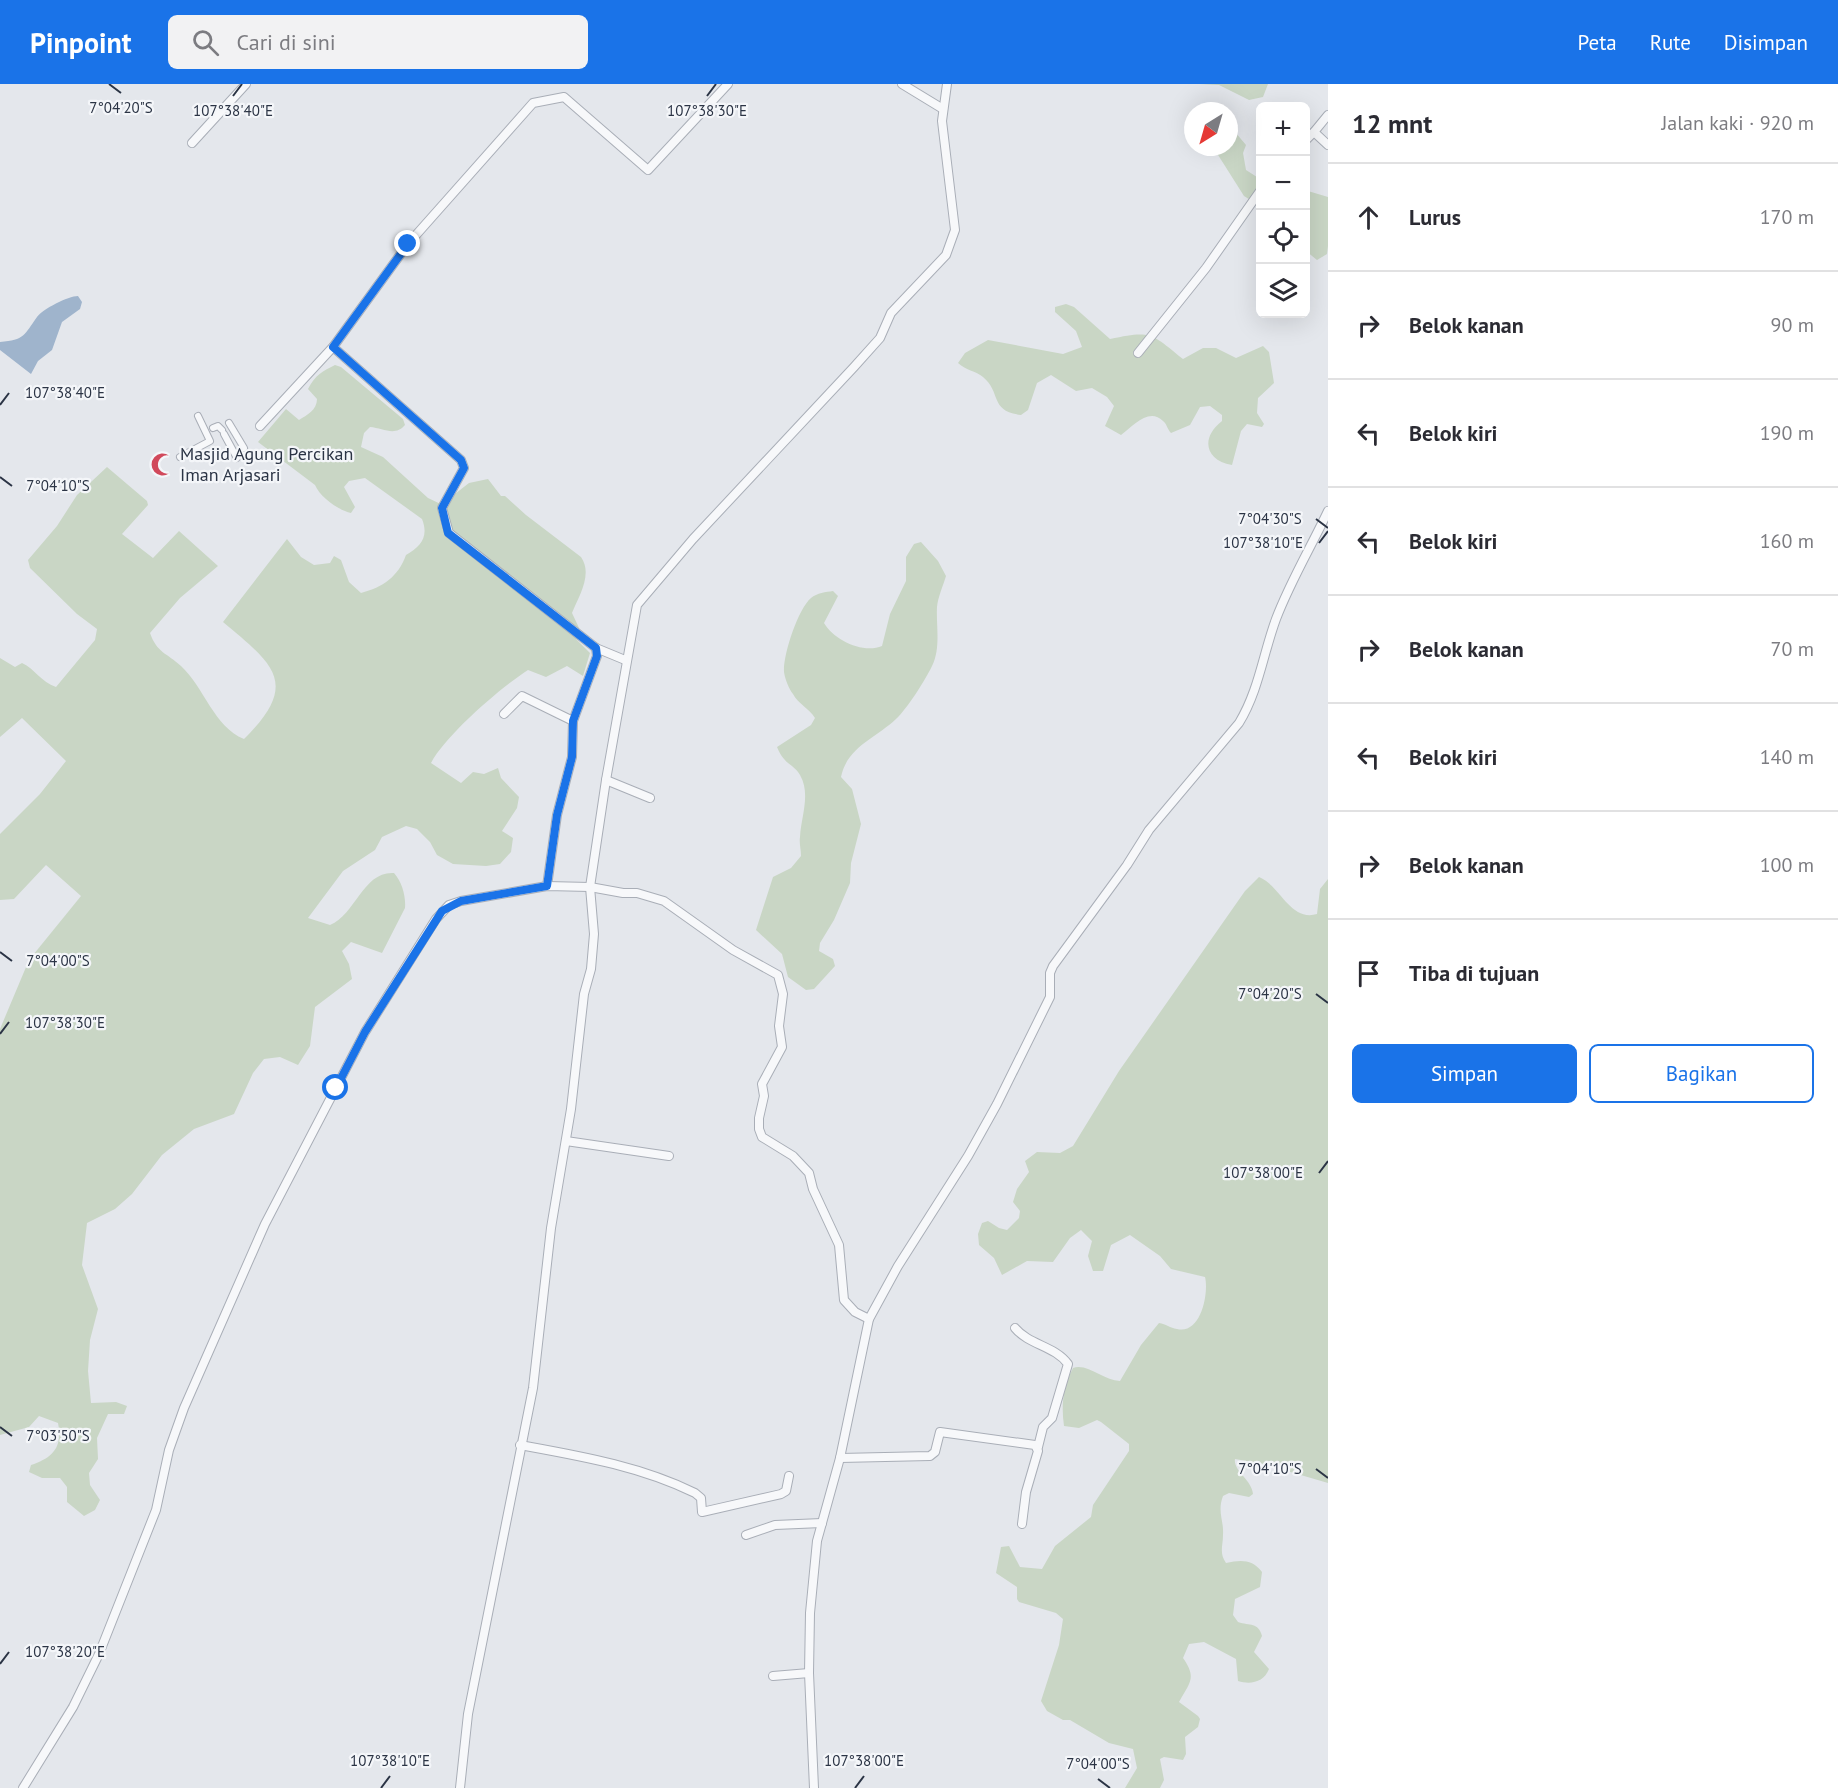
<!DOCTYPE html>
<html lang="id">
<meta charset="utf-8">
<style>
:root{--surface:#fff;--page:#f2f2f3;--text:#2b2b33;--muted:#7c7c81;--line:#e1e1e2;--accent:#1a73e8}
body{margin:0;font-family:"PT Sans",sans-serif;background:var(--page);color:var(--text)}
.controls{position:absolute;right:18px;top:18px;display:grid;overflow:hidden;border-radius:9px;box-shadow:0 6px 24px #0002}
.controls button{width:54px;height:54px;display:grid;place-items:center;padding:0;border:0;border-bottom:2px solid var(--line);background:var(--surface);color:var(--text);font:30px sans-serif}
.compass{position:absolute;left:1184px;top:18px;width:54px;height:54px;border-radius:50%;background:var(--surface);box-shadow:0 6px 24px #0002;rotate:217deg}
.stop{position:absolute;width:18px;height:18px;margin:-14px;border:4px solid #1a73e8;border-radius:50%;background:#fff}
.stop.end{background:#1a73e8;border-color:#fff;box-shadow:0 2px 6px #0008}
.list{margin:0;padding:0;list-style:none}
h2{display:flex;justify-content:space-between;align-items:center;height:78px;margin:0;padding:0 24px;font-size:26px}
h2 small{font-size:20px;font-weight:400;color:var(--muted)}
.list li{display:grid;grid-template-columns:39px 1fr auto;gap:18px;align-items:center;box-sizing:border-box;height:108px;padding:0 24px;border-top:2px solid var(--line)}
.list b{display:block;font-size:22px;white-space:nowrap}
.list em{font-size:20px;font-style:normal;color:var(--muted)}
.actions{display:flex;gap:12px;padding:18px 24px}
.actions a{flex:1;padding:14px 0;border:2px solid var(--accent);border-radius:9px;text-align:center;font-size:21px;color:var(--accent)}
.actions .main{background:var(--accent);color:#fff}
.icon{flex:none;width:33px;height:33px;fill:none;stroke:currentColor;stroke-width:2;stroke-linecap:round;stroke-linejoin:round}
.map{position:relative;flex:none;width:1328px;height:1704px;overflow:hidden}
header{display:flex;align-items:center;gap:36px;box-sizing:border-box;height:84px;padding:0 30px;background:var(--accent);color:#fff}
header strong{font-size:28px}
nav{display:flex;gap:33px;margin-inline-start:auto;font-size:21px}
.search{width:420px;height:54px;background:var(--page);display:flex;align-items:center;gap:15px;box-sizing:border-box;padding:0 21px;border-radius:9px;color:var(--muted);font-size:22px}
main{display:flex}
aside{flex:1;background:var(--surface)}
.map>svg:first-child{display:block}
.green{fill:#c9d6c5}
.water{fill:#9fb4cc}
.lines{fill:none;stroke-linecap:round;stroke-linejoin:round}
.pedestrian-casing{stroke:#a9aeb7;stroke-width:8}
.minor-casing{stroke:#a9aeb7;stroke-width:10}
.pedestrian{stroke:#f7f8fa;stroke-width:6}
.minor{stroke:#f7f8fa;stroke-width:8}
.route{stroke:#1a73e8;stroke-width:8}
.ticks{fill:none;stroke:#2b3445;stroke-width:2}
.labels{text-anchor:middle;stroke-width:4.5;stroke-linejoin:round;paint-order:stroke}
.poi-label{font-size:18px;fill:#2b3445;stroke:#f4f6f9;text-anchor:start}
.ticks-label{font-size:15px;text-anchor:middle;fill:#2b3445;stroke:#f4f6f9;stroke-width:4.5;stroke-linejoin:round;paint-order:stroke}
</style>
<header>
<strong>Pinpoint</strong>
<div class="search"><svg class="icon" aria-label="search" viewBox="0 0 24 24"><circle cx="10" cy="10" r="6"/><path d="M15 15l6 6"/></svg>Cari di sini</div>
<nav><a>Peta</a><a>Rute</a><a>Disimpan</a></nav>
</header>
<main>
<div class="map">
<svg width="1328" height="1704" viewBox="0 0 1328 1704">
<rect width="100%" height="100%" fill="#e4e7ec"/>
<g class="green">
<polygon points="1199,0 1268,0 1263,13 1249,16 1219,1"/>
<polygon points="1235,48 1246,61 1243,69 1246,86 1260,95 1260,122 1244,112 1213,63 1229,63 1229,49"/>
<polygon points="1306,103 1308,107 1328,113 1328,162 1327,170 1317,176 1306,167"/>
<path d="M1066 220 1074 223 1110 255C1151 246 1151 249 1183 275L1203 264H1216L1236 274 1263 262 1269 268 1274 299 1258 314 1257 329 1264 340 1262 343 1247 340 1241 347 1232 381C1204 376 1201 353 1222 337V331L1210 322 1200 323 1190 341 1171 349C1167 345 1167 340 1163 337 1149 323 1133 342 1121 351L1105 342 1114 322 1107 313 1092 304 1076 307 1051 291 1037 299 1028 326 1021 331C989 327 1002 309 983 293 976 287 965 286 958 279L965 269 988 256 1063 270 1082 263 1076 247 1055 228V223Z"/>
<path d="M335 281 341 283 403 335 405 341C395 353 383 344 370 343L364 349 361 363 383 373 428 414 447 423 451 413 469 399 488 395 501 412H505L526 431 581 473C593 490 579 512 572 529L580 546 576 555 590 569 583 592 567 582 546 593 528 586C500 604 446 651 431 679L461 699 473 688 484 690 498 684 501 694 519 713 517 724 502 747 513 754 511 768 500 780 486 782 453 780 437 771 430 758 417 745 406 742 382 753 375 766 343 787 308 834 330 841C356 830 363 787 394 789 402 798 406 812 405 824L382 869 351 858 342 867 349 880 352 895 315 923 310 962 298 981 280 973 264 975 253 989 234 1030 194 1045 162 1071 132 1110 115 1125 87 1139 82 1181 98 1225 90 1256 88 1287 91 1319 116 1318 127 1322 124 1330H108L97 1354 98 1375 89 1389 90 1401 100 1416 95 1426 84 1432 67 1418V1403L60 1394H42L29 1388 31 1381C52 1374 63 1364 58 1339L39 1332 29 1343 0 1351V945L29 876 81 812 46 781 14 815 0 816V750L40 710 66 677 22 634 0 653V574L15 583 22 579C35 585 41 598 56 603L95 556 97 545 77 530 30 484 28 476 57 442 77 411 107 383 147 417 148 421 122 450 153 474 179 447 218 482 180 514 150 549C157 569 167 569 181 582 204 603 214 643 244 655 301 599 273 580 223 538L287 455 301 473 314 481 330 479 334 472 341 476 349 498 361 509C383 503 398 493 406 471 421 462 429 453 422 435L365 394 349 397 344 403 355 423 351 429C338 426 320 413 315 401L258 358 286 325 299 336C307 331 317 326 317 315L308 305C315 291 323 287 335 281Z"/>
<path d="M921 458 938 477 946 492C943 502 938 513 937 523 936 542 941 564 932 582 926 595 907 625 896 635 876 654 847 663 841 693L852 705 861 740 851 779 850 799 834 836 820 859 819 867 833 875 835 882 814 905 806 906 788 893 782 870 756 846 773 793 791 784 801 772C801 765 799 759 800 753 801 733 811 710 800 691 793 679 785 682 777 663L811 641 815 634C809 624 798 620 793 610 789 605 785 595 784 588 783 571 798 525 811 514 817 509 826 508 833 507L838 512 824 539C834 556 863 570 882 562L890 530 906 497V473L914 460Z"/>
<path d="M1259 793C1280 801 1290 838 1317 830L1320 805 1328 795V1399L1263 1380 1235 1375C1233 1387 1252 1396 1253 1410L1249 1413 1229 1409 1223 1412C1217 1428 1224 1436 1223 1451 1223 1462 1219 1469 1226 1479 1241 1476 1252 1475 1262 1488L1260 1503 1235 1515 1233 1531 1238 1538C1250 1542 1258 1538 1262 1552L1254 1568 1269 1585C1264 1598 1251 1601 1238 1597L1236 1575 1204 1558 1189 1560 1183 1574C1197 1594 1190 1598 1179 1618L1198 1632 1200 1635 1198 1643 1185 1653 1186 1670 1183 1676 1164 1673 1160 1675 1164 1696 1160 1704H1125L1137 1684 1133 1665 1109 1659 1070 1636H1063L1047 1627 1041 1617 1059 1561 1063 1535 1056 1529 1019 1518 1017 1515V1503L996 1489 1001 1463 1009 1462 1020 1483 1042 1485 1055 1462 1091 1433 1093 1421 1129 1367V1360L1101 1338 1097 1336 1079 1344 1064 1342C1061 1321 1063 1303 1073 1284 1088 1279 1104 1297 1120 1297L1141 1261 1159 1239C1166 1240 1170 1244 1177 1245 1201 1251 1209 1209 1205 1193L1171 1185 1160 1172 1130 1151 1111 1161 1103 1187H1093L1088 1172 1092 1157 1081 1146 1070 1154 1053 1178 1027 1177 1002 1191 994 1174 979 1161 978 1150 982 1139 988 1137 999 1144 1007 1146 1019 1134 1020 1127 1013 1118 1017 1105 1029 1088 1025 1077 1037 1068 1060 1069 1073 1062 1119 987 1245 807Z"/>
</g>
<path class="water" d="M78 212 82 218 80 225 62 238 52 266 38 277 31 290 0 266V258C25 256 24 251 37 233 43 225 68 212 78 212Z"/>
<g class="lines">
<defs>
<g id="pedestrian">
<polyline points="229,339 244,364"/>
<polyline points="213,344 218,342 222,346"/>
<polyline points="224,350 237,374"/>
<polyline points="180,373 210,357 198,332"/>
</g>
<g id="minor">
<polyline points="902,0 943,25"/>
<polyline points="1328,31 1314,48 1328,61"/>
<polyline points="1306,56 1314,48"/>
<polyline points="192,59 246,0"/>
<polyline points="333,263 461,376 464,384 442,424 449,449 596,564 625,576"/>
<polyline points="1138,269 1206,184 1260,107"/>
<polyline points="260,342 333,263 408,160 533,19 564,13 648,86 728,0"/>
<polyline points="504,630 522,612 573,637"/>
<polyline points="606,696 637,521 693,455 854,283 880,254 891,229 946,171 955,146 942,37 947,0"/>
<polyline points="547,802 557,731 572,673 573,637 597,572 596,564"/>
<polyline points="566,1057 669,1072"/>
<path d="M1015 1244C1029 1261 1055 1262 1068 1280L1052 1334 1043 1343 1038 1363"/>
<path d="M520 1361C580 1372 640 1382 695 1409L701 1414 702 1428 781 1410 786 1407 789 1392"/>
<polyline points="840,1374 930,1372 935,1368 940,1348 1035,1361 1038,1367 1026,1408 1022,1440"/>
<polyline points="746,1451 775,1441 822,1439"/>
<polyline points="773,1592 809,1589"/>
<polyline points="23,1704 73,1623 99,1570 156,1426 169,1366 184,1324 265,1140 365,948 436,835 449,821 461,817 547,802 590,803 623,809 637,809 664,817 733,866 778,891 783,910 779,942 782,963 762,1000 764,1012 759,1034 759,1045 762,1053 793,1072 809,1089 813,1105 839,1161 844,1216 855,1228 869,1235"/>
<polyline points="460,1704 468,1630 533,1304 551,1144 571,1025 584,910 591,885 594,850 590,803 606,696 650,714"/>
<path d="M814 1704 809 1589 810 1529 817 1457 840 1374 869 1235 898 1182 968 1072 997 1020 1050 913V889L1053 882 1127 781 1149 746 1239 639C1259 606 1263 570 1276 535 1290 498 1311 463 1328 427"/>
</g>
</defs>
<use href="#pedestrian" class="pedestrian-casing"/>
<use href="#minor" class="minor-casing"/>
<use href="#pedestrian" class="pedestrian"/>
<use href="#minor" class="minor"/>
</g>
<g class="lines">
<polyline class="route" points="336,1004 365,948 442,827 461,817 547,802 557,731 572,673 573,637 597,572 596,564 448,449 442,424 464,384 461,376 333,263 408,160"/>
</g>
<path class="ticks" d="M109 0 121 9M233 12 242 0M707 12 716 0M0 321 9 309M0 393 12 402M1316 435 1328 444M1319 459 1328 447M0 868 12 877M1316 910 1328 919M0 950 9 938M1319 1089 1328 1077M0 1343 12 1352M1316 1385 1328 1394M0 1580 9 1568M1098 1695 1110 1704M381 1704 390 1692M855 1704 864 1692"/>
<defs>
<symbol id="mosque-bare" viewBox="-9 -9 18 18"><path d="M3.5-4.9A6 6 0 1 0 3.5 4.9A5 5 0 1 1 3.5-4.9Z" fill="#d1495b" stroke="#f4f6f9" stroke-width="2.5" paint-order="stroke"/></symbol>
</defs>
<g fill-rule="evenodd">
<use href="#mosque-bare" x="146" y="364" width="33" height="33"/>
</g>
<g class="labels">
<g class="poi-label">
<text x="180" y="376">Masjid Agung Percikan<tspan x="180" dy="21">Iman Arjasari</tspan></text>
</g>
</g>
<g class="ticks-label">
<text x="121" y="29">7°04'20"S</text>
<text x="233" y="32">107°38'40"E</text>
<text x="707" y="32">107°38'30"E</text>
<text x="65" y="314">107°38'40"E</text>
<text x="58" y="407">7°04'10"S</text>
<text x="1270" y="440">7°04'30"S</text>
<text x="1263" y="464">107°38'10"E</text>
<text x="58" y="882">7°04'00"S</text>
<text x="1270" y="915">7°04'20"S</text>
<text x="65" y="944">107°38'30"E</text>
<text x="1263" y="1094">107°38'00"E</text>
<text x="58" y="1357">7°03'50"S</text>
<text x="1270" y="1390">7°04'10"S</text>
<text x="65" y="1573">107°38'20"E</text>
<text x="390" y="1682">107°38'10"E</text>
<text x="864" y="1682">107°38'00"E</text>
<text x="1098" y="1685">7°04'00"S</text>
</g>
</svg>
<div class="controls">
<button>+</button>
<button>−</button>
<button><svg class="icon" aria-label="locate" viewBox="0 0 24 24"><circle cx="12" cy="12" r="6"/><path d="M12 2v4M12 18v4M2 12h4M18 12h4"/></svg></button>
<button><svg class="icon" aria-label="layers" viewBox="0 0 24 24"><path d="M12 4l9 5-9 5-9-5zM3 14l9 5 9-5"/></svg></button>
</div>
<svg class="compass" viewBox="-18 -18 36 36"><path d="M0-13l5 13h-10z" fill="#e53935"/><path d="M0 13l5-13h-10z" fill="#7c7c81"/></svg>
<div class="stop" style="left:336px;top:1004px"></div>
<div class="stop end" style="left:408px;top:160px"></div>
</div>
<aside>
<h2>12 mnt<small>Jalan kaki · 920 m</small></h2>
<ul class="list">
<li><svg class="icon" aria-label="ahead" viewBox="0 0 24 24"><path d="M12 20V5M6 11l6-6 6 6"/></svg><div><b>Lurus</b></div><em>170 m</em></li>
<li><svg class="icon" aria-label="right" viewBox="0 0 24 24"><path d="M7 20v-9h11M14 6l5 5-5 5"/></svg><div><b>Belok kanan</b></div><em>90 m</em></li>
<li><svg class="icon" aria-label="left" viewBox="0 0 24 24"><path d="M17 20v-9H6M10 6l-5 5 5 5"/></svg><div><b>Belok kiri</b></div><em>190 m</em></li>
<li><svg class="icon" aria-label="left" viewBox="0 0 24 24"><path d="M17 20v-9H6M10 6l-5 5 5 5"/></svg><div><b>Belok kiri</b></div><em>160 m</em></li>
<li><svg class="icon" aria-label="right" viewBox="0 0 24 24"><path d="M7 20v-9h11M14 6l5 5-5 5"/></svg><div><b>Belok kanan</b></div><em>70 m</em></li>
<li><svg class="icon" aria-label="left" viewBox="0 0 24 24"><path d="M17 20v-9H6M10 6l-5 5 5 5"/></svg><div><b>Belok kiri</b></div><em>140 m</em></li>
<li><svg class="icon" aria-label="right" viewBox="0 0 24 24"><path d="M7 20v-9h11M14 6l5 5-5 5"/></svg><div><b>Belok kanan</b></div><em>100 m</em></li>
<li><svg class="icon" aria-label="arrive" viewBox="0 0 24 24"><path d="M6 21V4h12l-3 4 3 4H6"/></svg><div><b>Tiba di tujuan</b></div></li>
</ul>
<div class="actions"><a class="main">Simpan</a><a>Bagikan</a></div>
</aside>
</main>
